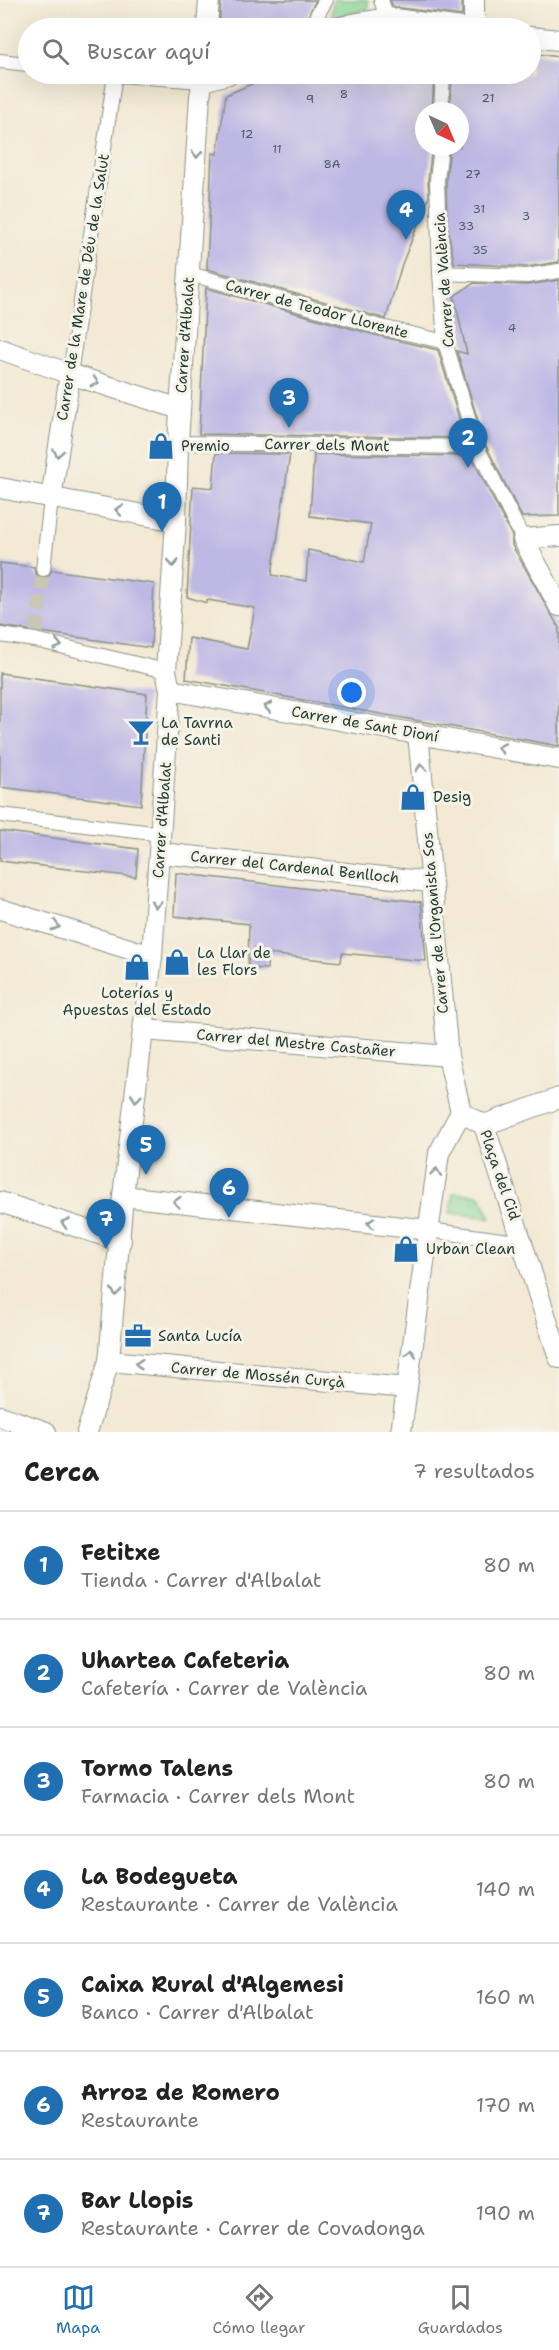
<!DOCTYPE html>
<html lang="es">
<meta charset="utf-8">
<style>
:root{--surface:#fff;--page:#f6f6f6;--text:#222;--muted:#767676;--line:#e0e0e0;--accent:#1f6fb2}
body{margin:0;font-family:"Shantell Sans",sans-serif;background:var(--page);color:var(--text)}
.compass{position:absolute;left:415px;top:102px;width:54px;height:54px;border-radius:50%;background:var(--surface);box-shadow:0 6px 24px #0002;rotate:136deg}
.you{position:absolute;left:352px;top:693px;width:21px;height:21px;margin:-15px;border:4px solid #fff;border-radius:50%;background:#1a73e8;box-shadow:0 0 0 9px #1a73e833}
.badge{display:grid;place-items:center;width:39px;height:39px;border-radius:50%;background:var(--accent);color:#fff;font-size:20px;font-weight:700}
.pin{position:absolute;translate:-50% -50px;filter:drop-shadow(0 2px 3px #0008)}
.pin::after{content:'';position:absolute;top:32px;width:21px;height:18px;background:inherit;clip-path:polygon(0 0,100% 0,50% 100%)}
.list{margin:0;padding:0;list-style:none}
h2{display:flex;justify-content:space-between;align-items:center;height:78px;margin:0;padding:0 24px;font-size:26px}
h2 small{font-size:20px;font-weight:400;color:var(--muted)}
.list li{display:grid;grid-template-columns:39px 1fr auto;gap:18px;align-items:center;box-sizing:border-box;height:108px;padding:0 24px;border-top:2px solid var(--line)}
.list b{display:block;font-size:22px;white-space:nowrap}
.list p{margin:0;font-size:20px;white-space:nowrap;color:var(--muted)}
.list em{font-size:20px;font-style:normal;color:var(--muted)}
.icon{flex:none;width:33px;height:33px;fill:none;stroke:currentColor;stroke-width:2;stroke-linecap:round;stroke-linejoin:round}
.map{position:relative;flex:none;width:559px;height:1432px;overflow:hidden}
.search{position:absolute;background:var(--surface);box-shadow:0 6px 24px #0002;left:18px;right:18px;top:18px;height:66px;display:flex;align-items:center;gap:15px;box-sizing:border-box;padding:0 21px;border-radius:33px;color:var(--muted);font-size:22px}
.sheet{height:834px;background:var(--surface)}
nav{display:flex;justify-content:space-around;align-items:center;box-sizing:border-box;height:84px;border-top:2px solid var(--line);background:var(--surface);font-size:16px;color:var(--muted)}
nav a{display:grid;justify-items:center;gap:3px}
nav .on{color:var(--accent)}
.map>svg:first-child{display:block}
.green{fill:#8cd895;stroke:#568a64;stroke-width:1.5}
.building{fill:#beb8e5}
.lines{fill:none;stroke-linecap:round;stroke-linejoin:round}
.pedestrian-tunnel{stroke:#c9c7b4;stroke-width:14;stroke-dasharray:14 7;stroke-linecap:butt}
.pedestrian-casing{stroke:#899384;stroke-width:16}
.minor-casing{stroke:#899384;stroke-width:22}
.pedestrian{stroke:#fff;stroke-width:14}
.minor{stroke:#fff;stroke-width:20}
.oneway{stroke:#8f9e9a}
.labels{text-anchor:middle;stroke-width:6;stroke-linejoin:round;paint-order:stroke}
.number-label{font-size:12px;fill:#475c60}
.street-label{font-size:15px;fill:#1f3d34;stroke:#f7f3e8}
.poi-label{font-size:15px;fill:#1f3d34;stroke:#f7f3e8;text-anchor:start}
</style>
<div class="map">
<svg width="559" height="1432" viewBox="0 0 559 1432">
<rect width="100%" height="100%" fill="#f7f3e8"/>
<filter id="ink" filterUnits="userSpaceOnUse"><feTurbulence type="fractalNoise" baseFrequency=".0167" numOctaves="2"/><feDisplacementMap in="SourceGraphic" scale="12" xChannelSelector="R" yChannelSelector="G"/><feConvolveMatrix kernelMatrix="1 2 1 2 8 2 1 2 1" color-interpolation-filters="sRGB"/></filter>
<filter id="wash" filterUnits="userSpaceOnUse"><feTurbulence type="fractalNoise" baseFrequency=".008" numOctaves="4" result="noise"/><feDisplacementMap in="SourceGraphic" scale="24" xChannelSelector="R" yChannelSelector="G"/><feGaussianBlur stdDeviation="1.35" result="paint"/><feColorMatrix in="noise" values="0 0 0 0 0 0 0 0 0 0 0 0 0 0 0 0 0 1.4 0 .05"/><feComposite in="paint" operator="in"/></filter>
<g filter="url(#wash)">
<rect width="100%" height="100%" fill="#f3e9d4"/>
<g class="green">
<polygon points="333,0 368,0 368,9 331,19"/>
<polygon points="453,1193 480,1195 491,1218 450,1213"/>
</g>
<g id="blocks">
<g class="building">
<polygon points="221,0 316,0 308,16 289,28 219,28"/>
<polygon points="390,0 462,0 462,16 393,7"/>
<polygon points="531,53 559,57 559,262 526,267 454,263 447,223 446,180 450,147 460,147 460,111 450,111 452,74 531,74"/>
<polygon points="275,74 434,74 432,111 424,111 424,147 432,147 428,179 429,197 402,264 386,319 207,269 212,153 217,154 226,95"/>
<polygon points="559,280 559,516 522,517 485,444 457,351 467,354 454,296 474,283 527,285"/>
<polygon points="206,288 375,335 438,350 465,438 199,434"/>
<polygon points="216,453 290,454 272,575 306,581 308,550 364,562 371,524 310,516 314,454 471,456 512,536 512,545 559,628 559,746 186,679 189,638 247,649 255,608 207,600 207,603 187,597 193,486 213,488"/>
<polygon points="0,563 34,567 35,573 41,578 47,577 52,570 154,584 151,648 0,626"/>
<polygon points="0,673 147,694 141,805 0,787"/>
<polygon points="0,831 138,849 136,877 0,861"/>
<polygon points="176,873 421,902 426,961 342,953 341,962 268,954 267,969 248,968 249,924 174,916"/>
</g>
</g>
</g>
<g filter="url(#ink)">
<use href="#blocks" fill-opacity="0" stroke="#899384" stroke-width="1.5"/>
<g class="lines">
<polyline class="pedestrian-tunnel" points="36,632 43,569"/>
<defs>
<g id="pedestrian">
<polyline points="381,0 387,18"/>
<polyline points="320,28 317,15 326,0"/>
<polyline points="0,61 28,64"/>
<polyline points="104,74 203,81"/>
<polyline points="441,111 443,74"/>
<polyline points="441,147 437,180 440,273 445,342 477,447 523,539"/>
<polyline points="440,273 527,276 559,271"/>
<polyline points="190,274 377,326 445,342"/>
<polyline points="70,374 115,75"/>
<polyline points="178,443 477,447"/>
<polyline points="43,569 51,499"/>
<polyline points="0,635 35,640 166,671"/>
<polyline points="0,815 162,834"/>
<polyline points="429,1230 523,1243"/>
</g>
<g id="minor">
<polyline points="474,0 474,28"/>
<polyline points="207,28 209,0"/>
<polyline points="338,28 352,24 387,18 462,28"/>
<polyline points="530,37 559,40"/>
<polyline points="203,81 228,74"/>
<polyline points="0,349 70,374 180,409"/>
<polyline points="0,488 176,521"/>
<polyline points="51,499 70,374"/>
<polyline points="559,536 523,539 559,606"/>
<polyline points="170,690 559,759"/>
<polyline points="418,733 448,1056 461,1112"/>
<polyline points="161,853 430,882"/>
<polyline points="0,909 152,956"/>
<polyline points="145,1030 448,1056"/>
<polyline points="461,1112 484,1125 559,1358"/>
<polyline points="484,1125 559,1098"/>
<polyline points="123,1196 429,1230"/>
<polyline points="0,1202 121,1241"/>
<polyline points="109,1361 407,1388"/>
<polyline points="0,1416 46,1432"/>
<polyline points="87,1432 109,1361 123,1196 152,956 170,690 166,671 176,521 178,443 200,96 204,74"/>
<polyline points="401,1432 439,1153 461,1112"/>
</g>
</defs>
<use href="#pedestrian" class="pedestrian-casing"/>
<use href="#minor" class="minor-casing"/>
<use href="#pedestrian" class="pedestrian"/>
<use href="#minor" class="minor"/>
</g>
<defs><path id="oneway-chevron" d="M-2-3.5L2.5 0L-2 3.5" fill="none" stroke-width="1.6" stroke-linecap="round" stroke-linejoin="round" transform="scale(1.5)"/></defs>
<g class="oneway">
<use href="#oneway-chevron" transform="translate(197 154) rotate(93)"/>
<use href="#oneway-chevron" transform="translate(95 382) rotate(17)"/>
<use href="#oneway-chevron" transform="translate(58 453) rotate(99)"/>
<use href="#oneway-chevron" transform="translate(119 510) rotate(-170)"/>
<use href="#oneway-chevron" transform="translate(173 563) rotate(94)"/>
<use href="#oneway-chevron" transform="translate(58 645) rotate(13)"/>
<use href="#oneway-chevron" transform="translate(268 707) rotate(-170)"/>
<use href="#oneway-chevron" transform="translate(501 748) rotate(-169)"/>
<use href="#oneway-chevron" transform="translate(421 768) rotate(-95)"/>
<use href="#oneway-chevron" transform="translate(156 904) rotate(95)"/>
<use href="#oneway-chevron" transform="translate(56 926) rotate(17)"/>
<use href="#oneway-chevron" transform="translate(136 1098) rotate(97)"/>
<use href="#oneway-chevron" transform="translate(436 1172) rotate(-83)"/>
<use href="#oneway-chevron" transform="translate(177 1202) rotate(-174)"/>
<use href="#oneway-chevron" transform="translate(65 1223) rotate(-162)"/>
<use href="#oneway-chevron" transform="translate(371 1223) rotate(-174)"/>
<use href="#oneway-chevron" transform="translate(116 1292) rotate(95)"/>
<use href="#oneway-chevron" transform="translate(411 1353) rotate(-82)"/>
<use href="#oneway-chevron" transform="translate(139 1364) rotate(-175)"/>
</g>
</g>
<defs>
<symbol id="shop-bare" viewBox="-9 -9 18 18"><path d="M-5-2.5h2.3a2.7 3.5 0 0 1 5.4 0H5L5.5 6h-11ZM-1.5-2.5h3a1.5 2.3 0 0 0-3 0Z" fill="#1f6fb2" stroke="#f7f3e8" stroke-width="2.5" paint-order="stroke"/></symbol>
<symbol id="bar-bare" viewBox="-9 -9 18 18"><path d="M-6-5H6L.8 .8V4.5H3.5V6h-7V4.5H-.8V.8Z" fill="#1f6fb2" stroke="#f7f3e8" stroke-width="2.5" paint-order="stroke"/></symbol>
<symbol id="office-bare" viewBox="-9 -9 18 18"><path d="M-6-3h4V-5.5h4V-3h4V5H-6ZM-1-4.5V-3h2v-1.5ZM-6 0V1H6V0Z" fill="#1f6fb2" stroke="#f7f3e8" stroke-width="2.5" paint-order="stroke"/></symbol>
</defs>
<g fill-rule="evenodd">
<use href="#shop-bare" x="142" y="427" width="38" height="38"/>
<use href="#bar-bare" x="122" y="713" width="38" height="38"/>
<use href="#shop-bare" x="394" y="778" width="38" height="38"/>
<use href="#shop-bare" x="158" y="943" width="38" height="38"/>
<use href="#shop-bare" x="118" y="948" width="38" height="38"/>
<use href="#shop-bare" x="387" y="1230" width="38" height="38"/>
<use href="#office-bare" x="119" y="1317" width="38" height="38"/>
</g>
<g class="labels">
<g class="number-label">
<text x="344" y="98">8</text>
<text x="488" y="102">21</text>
<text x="310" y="103">9</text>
<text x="247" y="138">12</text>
<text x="277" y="153">11</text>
<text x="332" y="168">8A</text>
<text x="473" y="178">27</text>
<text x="479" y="213">31</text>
<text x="526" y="220">3</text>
<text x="466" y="230">33</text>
<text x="480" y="254">35</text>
<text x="512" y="332">4</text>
</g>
<g class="street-label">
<text transform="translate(444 280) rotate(-94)" y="5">Carrer de València</text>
<text transform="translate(83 287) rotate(-81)" y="5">Carrer de la Mare de Déu de la Salut</text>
<text transform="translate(317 309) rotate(15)" y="5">Carrer de Teodor Llorente</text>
<text transform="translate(185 335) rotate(-86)" y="5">Carrer d'Albalat</text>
<text transform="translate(327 445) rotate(1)" y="5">Carrer dels Mont</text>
<text transform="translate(365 724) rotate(10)" y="5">Carrer de Sant Dioní</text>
<text transform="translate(162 820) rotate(-86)" y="5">Carrer d'Albalat</text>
<text transform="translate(295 867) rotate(6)" y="5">Carrer del Cardenal Benlloch</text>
<text transform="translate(435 923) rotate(-95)" y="5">Carrer de l'Organista Sos</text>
<text transform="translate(296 1043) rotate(5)" y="5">Carrer del Mestre Castañer</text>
<text transform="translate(500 1175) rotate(71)" y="5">Plaça del Cid</text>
<text transform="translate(258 1375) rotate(5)" y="5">Carrer de Mossén Curçà</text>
</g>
<g class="poi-label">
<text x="181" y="451">Premio</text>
<text x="161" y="728">La Tavrna<tspan x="161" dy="17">de Santi</tspan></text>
<text x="433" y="802">Desig</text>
<text x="197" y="958">La Llar de<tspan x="197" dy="17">les Flors</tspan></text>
<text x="137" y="998" text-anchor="middle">Loterías y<tspan x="137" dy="17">Apuestas del Estado</tspan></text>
<text x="426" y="1254">Urban Clean</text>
<text x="158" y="1341">Santa Lucía</text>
</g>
</g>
</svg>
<svg class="compass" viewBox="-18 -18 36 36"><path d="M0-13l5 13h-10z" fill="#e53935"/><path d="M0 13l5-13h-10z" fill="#767676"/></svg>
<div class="you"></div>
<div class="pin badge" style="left:162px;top:532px">1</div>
<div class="pin badge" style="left:468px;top:468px">2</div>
<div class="pin badge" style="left:289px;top:428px">3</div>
<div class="pin badge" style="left:406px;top:240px">4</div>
<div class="pin badge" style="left:146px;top:1175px">5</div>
<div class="pin badge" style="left:229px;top:1218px">6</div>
<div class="pin badge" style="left:106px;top:1249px">7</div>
<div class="search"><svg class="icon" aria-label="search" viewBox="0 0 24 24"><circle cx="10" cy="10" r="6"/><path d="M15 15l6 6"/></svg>Buscar aquí</div>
</div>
<section class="sheet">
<h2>Cerca<small>7 resultados</small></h2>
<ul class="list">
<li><span class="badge">1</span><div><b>Fetitxe</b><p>Tienda · Carrer d'Albalat</p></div><em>80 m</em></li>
<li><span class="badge">2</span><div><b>Uhartea Cafeteria</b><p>Cafetería · Carrer de València</p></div><em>80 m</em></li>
<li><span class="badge">3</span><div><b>Tormo Talens</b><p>Farmacia · Carrer dels Mont</p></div><em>80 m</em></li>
<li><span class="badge">4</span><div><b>La Bodegueta</b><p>Restaurante · Carrer de València</p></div><em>140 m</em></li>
<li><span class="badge">5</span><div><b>Caixa Rural d'Algemesi</b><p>Banco · Carrer d'Albalat</p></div><em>160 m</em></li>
<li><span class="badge">6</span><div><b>Arroz de Romero</b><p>Restaurante</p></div><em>170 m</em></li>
<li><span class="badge">7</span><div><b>Bar Llopis</b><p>Restaurante · Carrer de Covadonga</p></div><em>190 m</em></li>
</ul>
</section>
<nav>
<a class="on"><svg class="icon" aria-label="map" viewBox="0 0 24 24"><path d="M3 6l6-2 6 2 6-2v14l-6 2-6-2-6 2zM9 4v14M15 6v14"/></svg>Mapa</a>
<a><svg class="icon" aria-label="directions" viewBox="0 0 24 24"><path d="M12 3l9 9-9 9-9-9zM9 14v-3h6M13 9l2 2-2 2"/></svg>Cómo llegar</a>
<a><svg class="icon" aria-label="saved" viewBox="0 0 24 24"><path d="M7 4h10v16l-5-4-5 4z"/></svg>Guardados</a>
</nav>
